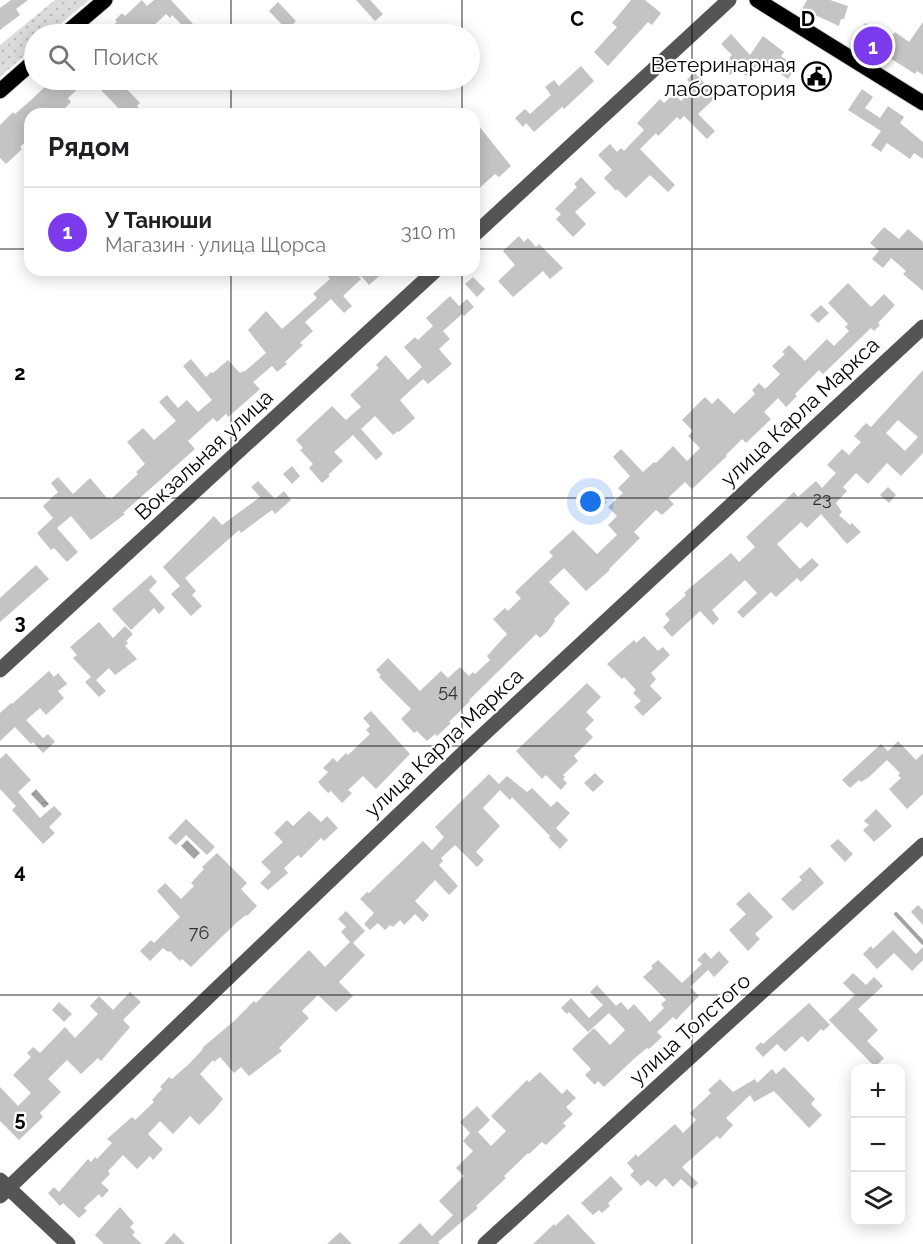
<!DOCTYPE html>
<html lang="ru">
<meta charset="utf-8">
<style>
:root{--surface:#fff;--page:#f6f6f6;--text:#202124;--muted:#757577;--line:#e0e0e0;--accent:#7c3aed}
body{margin:0;font-family:Raleway,sans-serif;background:var(--page);color:var(--text)}
.controls{position:absolute;right:18px;bottom:18px;display:grid;overflow:hidden;border-radius:12px;box-shadow:0 3px 15px #0003}
.controls button{width:54px;height:54px;display:grid;place-items:center;padding:0;border:0;border-bottom:2px solid var(--line);background:var(--surface);color:var(--text);font:30px sans-serif}
.you{position:absolute;left:591px;top:502px;width:21px;height:21px;margin:-15px;border:4px solid #fff;border-radius:50%;background:#1a73e8;box-shadow:0 0 0 9px #1a73e833}
.badge{display:grid;place-items:center;width:39px;height:39px;border-radius:50%;background:var(--accent);color:#fff;font-size:20px;font-weight:700}
.pin{position:absolute;translate:-50% -50%;border:3px solid #fff;box-shadow:0 2px 6px #0006}
.list{margin:0;padding:0;list-style:none}
h2{display:flex;justify-content:space-between;align-items:center;height:78px;margin:0;padding:0 24px;font-size:26px}
h2 small{font-size:20px;font-weight:400;color:var(--muted)}
.list li{display:grid;grid-template-columns:39px 1fr auto;gap:18px;align-items:center;box-sizing:border-box;height:90px;padding:0 24px;border-top:2px solid var(--line)}
.list b{display:block;font-size:22px;white-space:nowrap}
.list p{margin:0;font-size:20px;white-space:nowrap;color:var(--muted)}
.list em{font-size:20px;font-style:normal;color:var(--muted)}
.icon{flex:none;width:33px;height:33px;fill:none;stroke:currentColor;stroke-width:2;stroke-linecap:round;stroke-linejoin:round}
.map{position:relative;flex:none;width:923px;height:1244px;overflow:hidden}
.search{position:absolute;background:var(--surface);box-shadow:0 3px 15px #0003;left:24px;top:24px;width:456px;height:66px;display:flex;align-items:center;gap:15px;box-sizing:border-box;padding:0 21px;border-radius:33px;color:var(--muted);font-size:22px}
.panel{position:absolute;background:var(--surface);box-shadow:0 3px 15px #0003;left:24px;top:108px;width:456px;height:168px;border-radius:18px}
.map>svg:first-child{display:block}
.grass{fill:url(#grass-dots)}
.water{fill:url(#water-ripples)}
.lines{fill:none;stroke-linecap:round;stroke-linejoin:round}
.stream{stroke:#a3a3a3;stroke-width:4}
.building{fill:#c4c4c4;fill-rule:evenodd}
.major-casing{stroke:#dbdbdb;stroke-width:17}
.minor{stroke:#555;stroke-width:15}
.major{stroke:#000;stroke-width:15}
.grid{fill:none;stroke:#000;stroke-width:1.5;stroke-opacity:0.55}
.labels{text-anchor:middle;stroke-width:4.5;stroke-linejoin:round;paint-order:stroke}
.number-label{font-size:18px;fill:#313131}
.poi-label{font-size:21px;fill:#000;stroke:#fff;text-anchor:end}
.street-label{font-size:21px;fill:#000;stroke:#fff}
.grid-label{font-size:20px;text-anchor:middle;font-weight:bold;fill:#000;stroke:#fff;stroke-width:4.5;stroke-linejoin:round;paint-order:stroke}
</style>
<div class="map">
<svg width="923" height="1244" viewBox="0 0 923 1244">
<defs>
<pattern id="grass-dots" width="8" height="8" patternUnits="userSpaceOnUse" patternTransform="scale(1.5)"><rect width="8" height="8" fill="#dcdcdc"/><path d="M2 2h.1M6 6h.1" fill="none" stroke="#bbb" stroke-width="1.8" stroke-linecap="round"/></pattern>
<pattern id="water-ripples" width="26" height="14" patternUnits="userSpaceOnUse" patternTransform="scale(1.5)"><rect width="26" height="14" fill="#a3a3a3"/><path d="M2 4q2-2 4 0t4 0M15 11q2-2 4 0t4 0" fill="none" stroke="#8b8b8b"/></pattern>
</defs>
<rect width="100%" height="100%" fill="#fff"/>
<polygon class="grass" points="55,0 89,0 49,34 34,34 34,47 0,77 0,45"/>
<g class="water">
<polygon points="36,789 49,804 44,808 31,794"/>
<polygon points="187,840 200,853 194,859 181,846"/>
</g>
<g class="lines">
<polyline class="stream" points="896,914 923,943"/>
</g>
<g class="building">
<polygon points="11,0 28,0 16,9 20,15 0,30 0,8"/>
<polygon points="142,0 147,6 154,0 171,0 193,24 187,30 172,15 170,18 166,14 151,28 157,34 103,34 117,22 115,20 122,13 125,16"/>
<polygon points="356,0 370,0 383,14 375,21"/>
<polygon points="631,0 645,0 661,13 652,25 648,22 608,66 594,52 617,27 612,23"/>
<polygon points="807,0 830,0 848,6 844,19 841,19 839,26 802,9"/>
<polygon points="278,2 296,21 287,30 269,11"/>
<polygon points="923,22 923,75 917,71 915,74 876,49 873,54 866,49 868,45 857,40 865,23 891,38 895,32 909,42"/>
<polygon points="731,34 750,55 763,36 784,52 781,56 796,67 788,79 762,61 746,76 738,68 730,75 724,69 732,61 729,58 732,55 721,44"/>
<polygon points="811,62 832,76 822,91 802,76"/>
<polygon points="581,66 594,81 564,109 562,107 534,132 526,123 523,127 515,118 525,109 530,114 551,95 545,87 554,80 559,86"/>
<polygon points="694,72 717,96 698,114 715,131 707,139 684,116 680,120 677,117 658,136 656,133 640,149 675,185 668,192 650,175 626,198 617,189 616,191 604,178 612,170 598,155 610,144 617,152 621,148 624,151 644,130 637,123 660,99 664,103 674,94 681,101 694,88 687,80"/>
<polygon points="52,80 87,80 68,98 71,102 59,114 30,114 30,137 20,147 22,149 6,164 0,158 0,125 13,112 15,114 31,100"/>
<polygon points="109,82 115,88 121,83 140,103 137,106 144,114 124,114 101,90"/>
<polygon points="862,89 873,97 865,108 880,118 888,106 904,117 900,123 923,142 923,159 914,153 910,159 887,143 881,152 871,145 881,131 848,110"/>
<polygon points="474,120 511,166 499,177 495,174 474,193"/>
<polygon points="581,177 596,193 575,212 586,224 573,237 556,219 561,214 555,209 577,187 574,184"/>
<polygon points="884,227 899,239 908,229 923,242 923,291 903,274 906,271 891,258 883,268 872,259 879,251 870,243"/>
<polygon points="519,236 524,242 528,238 536,247 539,244 563,268 550,279 543,271 513,297 498,281 515,265 503,251"/>
<polygon points="323,270 353,270 361,279 343,296 352,306 344,313 331,299 305,322 313,331 300,343 303,345 285,362 287,364 277,372 272,366 253,382 260,389 250,398 228,417 226,414 217,422 213,418 188,441 195,449 123,513 125,514 91,540 71,516 57,528 78,552 67,562 54,548 51,550 37,533 53,518 43,506 58,492 51,483 58,477 73,494 90,478 107,498 109,497 111,499 138,474 136,472 145,464 127,442 143,428 154,440 176,421 159,402 167,395 178,408 187,400 198,412 212,400 183,366 191,359 206,377 211,372 213,373 228,360 240,373 243,371 244,372 266,353 248,330 266,311 282,329 317,298 313,294 330,279"/>
<polygon points="356,270 386,270 369,285"/>
<polygon points="473,277 485,289 477,297 465,284"/>
<polygon points="848,283 871,307 884,294 895,305 878,323 880,325 874,331 871,328 823,374 819,370 795,394 797,396 786,407 778,398 764,412 771,419 746,443 742,439 726,455 727,456 692,489 685,482 668,498 674,504 662,515 656,510 634,532 640,538 609,569 610,570 586,591 564,568 549,582 570,603 554,619 555,621 548,631 540,638 536,634 518,652 469,700 470,701 449,722 451,723 437,736 435,734 427,741 417,731 414,733 401,719 411,709 379,677 381,675 376,670 388,658 420,691 441,671 448,678 460,667 469,676 473,672 475,674 490,660 487,656 507,634 493,619 505,608 508,611 521,598 515,592 553,556 549,552 573,530 597,554 617,535 608,525 617,516 608,507 623,493 618,488 630,476 613,457 621,449 643,472 654,462 656,463 673,446 687,461 700,448 688,436 693,431 682,420 705,397 712,404 718,398 734,414 755,394 752,390 759,383 765,389 780,374 772,366 785,354 782,352 789,345 805,361 827,339 834,346 849,331 845,327 848,324 828,303"/>
<polygon points="450,296 459,306 467,299 474,307 464,316 462,314 443,331 450,339 439,349 452,364 428,384 423,379 400,400 415,418 399,432 398,431 393,435 375,416 361,429 383,454 376,460 353,435 334,452 343,461 328,475 330,476 322,483 309,468 313,464 300,450 303,448 296,440 332,406 346,420 361,407 350,395 379,368 376,365 386,355 408,380 422,367 404,347 415,337 418,340 433,326 426,318"/>
<polygon points="821,305 829,313 818,323 810,315"/>
<path d="M923 370V453L901 476 887 463 868 484 856 473 843 487 847 491 836 503 842 512 839 515 850 525 852 523 861 532 847 544 821 514 807 528 801 522 777 544 800 569 812 558 819 565 801 582 797 578 776 597 771 592 743 618 737 612 757 593 745 580 712 610 719 619 713 625 700 611 672 637 663 627 670 620 665 614 686 595 684 593 731 553 739 562 755 547 746 537 794 492 798 497 816 481 822 488 836 473 827 465 842 449 849 455 861 442 854 436 866 423 871 427ZM898 420 918 437 905 451 886 433Z"/>
<polygon points="292,466 300,476 292,484 283,474"/>
<polygon points="258,481 275,499 284,491 291,500 275,514 272,510 241,533 239,530 185,578 196,591 192,595 202,606 191,616 171,594 180,586 163,567 214,516 222,525 260,497 251,487"/>
<polygon points="888,487 896,495 889,503 880,495"/>
<polygon points="599,493 607,502 601,508 592,499"/>
<polygon points="36,565 49,579 0,622 0,598"/>
<polygon points="151,575 157,582 149,590 165,608 159,614 154,608 131,630 112,609"/>
<polygon points="99,622 113,638 125,626 133,634 126,641 128,643 125,646 137,659 115,675 109,668 96,680 106,691 99,697 85,682 91,677 73,658 77,655 70,647"/>
<polygon points="644,636 658,651 663,647 670,655 651,673 656,679 650,686 662,698 643,716 634,707 641,701 633,693 636,690 624,677 622,679 607,664 634,640 636,643"/>
<polygon points="49,671 54,677 58,673 67,684 58,691 64,698 46,715 40,708 26,720 43,738 48,734 55,742 43,753 33,742 31,744 15,727 0,741 0,713 11,703 12,704"/>
<polygon points="587,683 601,697 586,712 594,720 585,729 593,737 574,756 578,761 563,775 565,777 563,779 567,783 561,790 546,775 542,779 516,751"/>
<polygon points="371,711 410,754 376,789 363,776 348,790 352,793 342,803 331,791 328,793 318,782 328,772 323,768 333,758 337,762 346,753 348,755 370,734 366,730 370,726 363,718"/>
<polygon points="898,741 916,760 923,753 923,794 907,809 889,789 901,778 898,775 900,773 887,760 869,777 861,782 859,780 850,788 842,780 881,744 888,751"/>
<polygon points="6,753 31,780 18,792 40,818 54,806 62,814 49,827 55,833 43,844 12,810 16,806 0,789 0,759"/>
<polygon points="595,773 604,782 593,792 584,783"/>
<polygon points="489,774 499,784 507,776 527,792 532,788 551,807 557,801 570,813 556,828 568,840 560,849 549,838 550,836 512,797 510,800 500,790 483,808 500,826 476,852 484,860 477,867 455,845 441,858 443,861 439,865 458,886 449,895 435,880 415,901 429,915 423,922 415,914 404,925 400,920 393,927 390,925 385,930 378,923 370,930 364,924 374,913 360,899 367,892 369,893 423,841 432,850 444,837 435,827"/>
<polygon points="876,809 892,826 874,842 863,830 869,825 864,821"/>
<polygon points="309,811 321,822 327,816 338,828 324,841 321,838 301,858 298,855 284,868 288,873 268,890 260,883 271,872 261,862 283,842 274,833 287,820 293,826"/>
<polygon points="186,819 215,847 207,855 186,835 176,845 168,838"/>
<polygon points="838,839 853,854 845,862 830,846"/>
<polygon points="217,853 247,883 241,889 257,906 247,916 246,915 236,923 191,967 182,959 180,961 170,951 168,952 163,948 150,961 140,951 151,940 154,943 180,917 157,891 165,883 181,899 194,886 191,883 204,869 202,867"/>
<polygon points="810,867 824,883 793,911 781,899 802,880 799,877"/>
<polygon points="749,892 773,917 755,934 760,939 748,951 729,930 746,914 736,904"/>
<polygon points="918,905 923,910 923,925 911,912"/>
<polygon points="346,911 365,931 353,943 365,955 339,982 353,996 336,1012 318,995 302,1011 309,1018 279,1048 282,1051 249,1076 241,1067 234,1073 220,1057 214,1062 213,1060 200,1074 223,1099 214,1110 199,1125 190,1116 173,1134 160,1121 148,1134 163,1149 153,1160 150,1156 137,1169 123,1155 108,1171 110,1174 101,1183 109,1190 102,1198 99,1194 84,1208 87,1211 79,1218 63,1203 60,1206 48,1193 54,1187 59,1192 88,1159 91,1162 95,1157 97,1159 112,1143 107,1139 132,1117 135,1120 154,1102 152,1100 162,1089 160,1087 169,1077 172,1079 189,1064 203,1049 202,1048 234,1021 254,1001 256,1003 309,950 325,967 350,942 341,932 346,927 338,919"/>
<polygon points="893,930 916,954 923,947 923,960 912,971 894,953 877,969 863,954 871,946 873,949"/>
<polygon points="719,951 729,962 714,977 708,970 690,987 699,996 676,1020 673,1017 657,1032 662,1037 649,1049 647,1048 636,1057 604,1087 598,1081 595,1085 585,1075 591,1069 572,1049 594,1028 610,1045 625,1030 609,1013 588,1032 569,1012 567,1014 561,1008 571,998 589,1018 603,1005 590,992 597,985 616,1006 621,1002 628,1010 634,1004 650,1022 664,1008 661,1004 666,1000 643,977 653,968 651,966 658,960 682,983 702,964 697,960 705,952 711,959"/>
<polygon points="853,973 866,985 874,977 883,986 858,1009 878,1030 867,1041 884,1058 875,1067 829,1020 855,995 843,983"/>
<polygon points="130,992 141,1002 123,1020 130,1027 101,1061 98,1058 81,1074 67,1060 48,1079 61,1092 40,1113 43,1117 19,1140 0,1121 0,1087 18,1106 31,1093 13,1075 31,1057 27,1053 33,1047 40,1053 65,1027 75,1038 98,1014 90,1006 99,996 113,1010"/>
<polygon points="59,1002 72,1014 64,1022 52,1010"/>
<polygon points="809,1003 830,1025 823,1031 821,1029 808,1042 802,1036 785,1052 777,1044 763,1057 755,1048 761,1042 763,1044"/>
<polygon points="784,1067 815,1099 811,1104 822,1115 809,1128 774,1091 754,1102 750,1095 726,1118 733,1125 720,1139 717,1136 682,1167 698,1183 692,1189 681,1179 673,1187 665,1178 656,1187 648,1180 641,1186 630,1175 634,1171 627,1163 636,1154 638,1157 675,1124 683,1133 696,1120 690,1113 711,1093 708,1090 720,1079 733,1092 755,1079 757,1083 772,1069 776,1074"/>
<polygon points="540,1072 562,1094 567,1089 576,1098 566,1107 573,1114 563,1123 566,1126 546,1145 542,1142 529,1154 528,1153 504,1176 506,1178 476,1206 478,1208 438,1242 440,1244 398,1244 420,1223 432,1236 453,1215 439,1201 464,1176 456,1168 473,1151 463,1141 470,1133 460,1122 477,1106 490,1120 478,1132 491,1146 506,1131 491,1116 527,1080 529,1082"/>
<polygon points="611,1176 623,1189 608,1203 610,1206 602,1213 599,1210 593,1215 581,1203"/>
<polygon points="120,1207 134,1223 130,1227 135,1232 132,1235 142,1244 104,1244 95,1235"/>
<polygon points="568,1214 596,1244 533,1244 554,1224 555,1226"/>
<polygon points="340,1232 352,1244 327,1244"/>
<polygon points="174,1233 185,1244 164,1244"/>
</g>
<g class="lines">
<defs>
<g id="major">
<polyline points="757,0 923,103"/>
<polyline points="65,34 105,0"/>
<polyline points="0,91 34,61"/>
</g>
</defs>
<use href="#major" class="major-casing"/>
<g class="minor">
<polyline points="474,235 729,0"/>
<polyline points="0,670 436,270"/>
<polyline points="0,1180 68,1244"/>
<polyline points="0,1196 457,759 923,327"/>
<polyline points="485,1244 923,845"/>
</g>
<use href="#major" class="major"/>
</g>
<path class="grid" d="M231 0V34M462 0V34M692 0V1244M231 80V114M462 80V114M0 249H30M474 249H923M231 270V1244M462 270V1244M0 498H923M0 746H923M0 995H923"/>
<defs>
<symbol id="civic-ring" viewBox="-11 -11 22 22"><circle r="9.5" fill="#fff" stroke="#000" stroke-width="1.5"/><path d="M-.6-6.5H3V-4.5H.6V-3L4-1V1h2V6H-6V1h2V-1L-.6-3ZM-1.2 2.5V6h2.4V2.5Z" fill="#000"/></symbol>
</defs>
<g fill-rule="evenodd">
<use href="#civic-ring" x="800" y="60" width="33" height="33"/>
</g>
<g class="labels">
<g class="number-label">
<text x="822" y="505">23</text>
<text x="448" y="697">54</text>
<text x="199" y="939">76</text>
</g>
<g class="poi-label">
<text x="796" y="72">Ветеринарная<tspan x="796" dy="24">лаборатория</tspan></text>
</g>
<g class="street-label">
<text transform="translate(800 412) rotate(-43)" y="7">улица Карла Маркса</text>
<text transform="translate(204 455) rotate(-43)" y="7">Вокзальная улица</text>
<text transform="translate(444 743) rotate(-43)" y="7">улица Карла Маркса</text>
<text transform="translate(690 1029) rotate(-42)" y="7">улица Толстого</text>
</g>
</g>
<g class="grid-label">
<text x="577" y="26">C</text>
<text x="808" y="26">D</text>
<text x="20" y="380">2</text>
<text x="20" y="629">3</text>
<text x="20" y="878">4</text>
<text x="20" y="1126">5</text>
</g>
</svg>
<div class="controls">
<button>+</button>
<button>−</button>
<button><svg class="icon" aria-label="layers" viewBox="0 0 24 24"><path d="M12 4l9 5-9 5-9-5zM3 14l9 5 9-5"/></svg></button>
</div>
<div class="you"></div>
<div class="pin badge" style="left:873px;top:46px">1</div>
<div class="search"><svg class="icon" aria-label="search" viewBox="0 0 24 24"><circle cx="10" cy="10" r="6"/><path d="M15 15l6 6"/></svg>Поиск</div>
<section class="panel">
<h2>Рядом<small></small></h2>
<ul class="list">
<li><span class="badge">1</span><div><b>У Танюши</b><p>Магазин · улица Щорса</p></div><em>310 m</em></li>
</ul>
</section>
</div>
